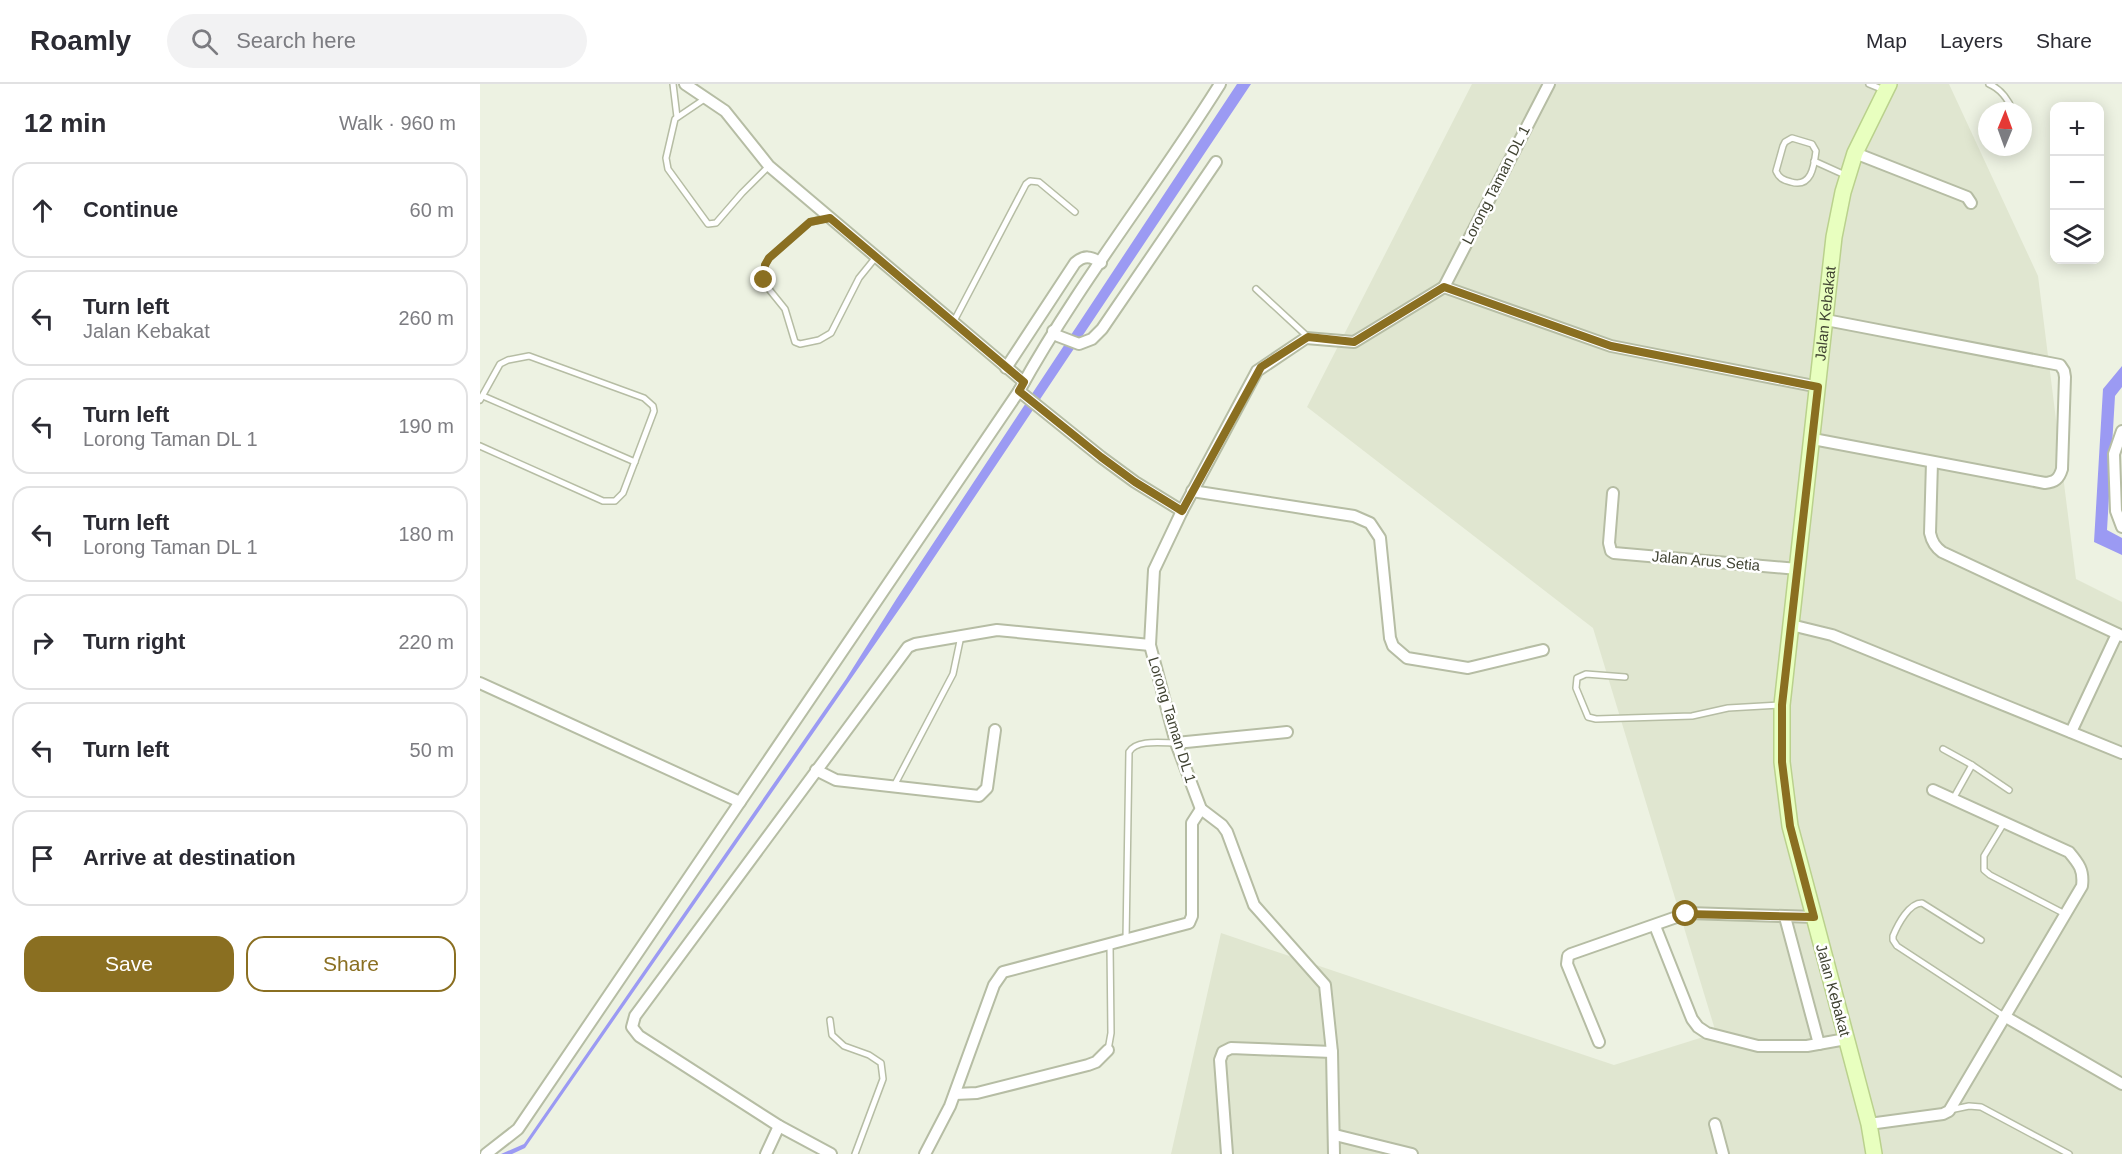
<!DOCTYPE html>
<meta charset="utf-8">
<style>
:root{--surface:#fff;--page:#f2f2f3;--text:#2b2b33;--muted:#7c7c81;--line:#e1e1e2;--accent:#8a6f21}
body{margin:0;font-family:Helvetica,sans-serif;background:var(--page);color:var(--text)}
.controls{position:absolute;right:18px;top:18px;display:grid;overflow:hidden;border-radius:12px;box-shadow:0 3px 15px #0003}
.controls button{width:54px;height:54px;display:grid;place-items:center;padding:0;border:0;border-bottom:2px solid var(--line);background:var(--surface);color:var(--text);font:30px sans-serif}
.compass{position:absolute;left:1498px;top:18px;width:54px;height:54px;border-radius:50%;background:var(--surface);box-shadow:0 3px 15px #0003;rotate:1deg}
.stop{position:absolute;width:18px;height:18px;margin:-14px;border:4px solid #8a6f21;border-radius:50%;background:#fff}
.stop.end{background:#8a6f21;border-color:#fff;box-shadow:0 2px 6px #0008}
.list{margin:0;padding:0;list-style:none}
h2{display:flex;justify-content:space-between;align-items:center;height:78px;margin:0;padding:0 24px;font-size:26px}
h2 small{font-size:20px;font-weight:400;color:var(--muted)}
.list li{display:grid;grid-template-columns:39px 1fr auto;gap:18px;align-items:center;box-sizing:border-box;height:96px;margin:0 12px 12px;padding:0 12px;border:2px solid var(--line);border-radius:18px}
.list b{display:block;font-size:22px;white-space:nowrap}
.list p{margin:0;font-size:20px;white-space:nowrap;color:var(--muted)}
.list em{font-size:20px;font-style:normal;color:var(--muted)}
.actions{display:flex;gap:12px;padding:18px 24px}
.actions a{flex:1;padding:14px 0;border:2px solid var(--accent);border-radius:18px;text-align:center;font-size:21px;color:var(--accent)}
.actions .main{background:var(--accent);color:#fff}
.icon{flex:none;width:33px;height:33px;fill:none;stroke:currentColor;stroke-width:2;stroke-linecap:round;stroke-linejoin:round}
.map{position:relative;flex:none;width:1642px;height:1070px;overflow:hidden}
header{display:flex;align-items:center;gap:36px;box-sizing:border-box;height:84px;padding:0 30px;background:var(--surface);border-bottom:2px solid var(--line)}
header strong{font-size:28px}
nav{display:flex;gap:33px;margin-inline-start:auto;font-size:21px}
.search{width:420px;height:54px;background:var(--page);display:flex;align-items:center;gap:15px;box-sizing:border-box;padding:0 21px;border-radius:33px;color:var(--muted);font-size:22px}
main{display:flex}
aside{flex:1;background:var(--surface)}
.map>svg:first-child{display:block}
.residential{fill:#e0e6d0}
.water{fill:#9b9af3}
.lines{fill:none;stroke-linecap:round;stroke-linejoin:round}
.lane-casing{stroke:#b6bda4;stroke-width:8}
.street-casing{stroke:#b6bda4;stroke-width:14}
.secondary-casing{stroke:#bad18d;stroke-width:18}
.lane{stroke:#fff;stroke-width:5}
.street{stroke:#fff;stroke-width:10}
.secondary{stroke:#e8ffbf;stroke-width:15}
.route{stroke:#8a6f21;stroke-width:8}
.labels{text-anchor:middle;stroke-width:5;stroke-linejoin:round;paint-order:stroke}
.street-label{font-size:15px;fill:#404332;stroke:#fff}
</style>
<header>
<strong>Roamly</strong>
<div class="search"><svg class="icon" aria-label="search" viewBox="0 0 24 24"><circle cx="10" cy="10" r="6"/><path d="M15 15l6 6"/></svg>Search here</div>
<nav><a>Map</a><a>Layers</a><a>Share</a></nav>
</header>
<main>
<aside>
<h2>12 min<small>Walk · 960 m</small></h2>
<ul class="list">
<li><svg class="icon" aria-label="ahead" viewBox="0 0 24 24"><path d="M12 20V5M6 11l6-6 6 6"/></svg><div><b>Continue</b></div><em>60 m</em></li>
<li><svg class="icon" aria-label="left" viewBox="0 0 24 24"><path d="M17 20v-9H6M10 6l-5 5 5 5"/></svg><div><b>Turn left</b><p>Jalan Kebakat</p></div><em>260 m</em></li>
<li><svg class="icon" aria-label="left" viewBox="0 0 24 24"><path d="M17 20v-9H6M10 6l-5 5 5 5"/></svg><div><b>Turn left</b><p>Lorong Taman DL 1</p></div><em>190 m</em></li>
<li><svg class="icon" aria-label="left" viewBox="0 0 24 24"><path d="M17 20v-9H6M10 6l-5 5 5 5"/></svg><div><b>Turn left</b><p>Lorong Taman DL 1</p></div><em>180 m</em></li>
<li><svg class="icon" aria-label="right" viewBox="0 0 24 24"><path d="M7 20v-9h11M14 6l5 5-5 5"/></svg><div><b>Turn right</b></div><em>220 m</em></li>
<li><svg class="icon" aria-label="left" viewBox="0 0 24 24"><path d="M17 20v-9H6M10 6l-5 5 5 5"/></svg><div><b>Turn left</b></div><em>50 m</em></li>
<li><svg class="icon" aria-label="arrive" viewBox="0 0 24 24"><path d="M6 21V4h12l-3 4 3 4H6"/></svg><div><b>Arrive at destination</b></div></li>
</ul>
<div class="actions"><a class="main">Save</a><a>Share</a></div>
</aside>
<div class="map">
<svg width="1642" height="1070" viewBox="0 0 1642 1070">
<rect width="100%" height="100%" fill="#edf2e2"/>
<polygon class="residential" points="992,0 1469,0 1558,192 1596,495 1642,518 1642,1070 691,1070 741,849 1134,981 1236,949 1113,544 827,323"/>
<g class="water">
<polygon points="757,0 771,0 427,514 45,1064 32,1070 21,1070 44,1060 366,595 417,514"/>
<polygon points="1642,282 1642,303 1635,312 1627,446 1642,454 1642,471 1614,458 1623,305"/>
</g>
<g class="lines">
<defs>
<g id="lane">
<polyline points="193,0 197,33"/>
<polyline points="1389,0 1404,6"/>
<path d="M1509 0C1521 5 1528 15 1533 27"/>
<polyline points="226,14 195,35 186,74 188,85 228,140 236,139 262,109 289,82"/>
<path d="M1312 54 1332 60 1336 67C1334 83 1331 104 1311 98 1303 96 1299 94 1296 87L1303 62 1305 58Z"/>
<polyline points="1334,77 1365,91"/>
<polyline points="348,134 330,138 289,174 285,181 284,199 305,225 315,258 320,260 339,256 351,249 379,194 396,173"/>
<polyline points="776,205 828,253"/>
<polyline points="474,237 546,100 550,97 559,98 595,128"/>
<polyline points="3,312 155,378"/>
<polyline points="0,316 20,280 28,276 49,272 164,314 173,322 174,327 143,409 135,417 123,417 0,362"/>
<polyline points="1145,593 1106,590 1097,594 1096,604 1108,633 1116,635 1212,632 1248,624 1300,621"/>
<polyline points="1463,665 1492,681 1529,706"/>
<polyline points="414,702 473,590 481,552"/>
<polyline points="1473,715 1492,681"/>
<polyline points="1524,739 1504,772 1504,786 1510,791 1585,830"/>
<path d="M646 856 649 668C656 655 683 659 696 659"/>
<path d="M1501 856 1442 819C1429 819 1418 840 1413 852V856L1417 862 1524 932"/>
<polyline points="350,936 352,951 364,962 389,971 401,979 403,995 375,1070"/>
<polyline points="628,966 631,949 630,861"/>
<polyline points="1470,1026 1489,1022 1501,1023 1589,1070"/>
</g>
<g id="street">
<polyline points="205,0 245,27 289,82 544,298"/>
<polyline points="1375,69 1487,113 1491,119"/>
<polyline points="964,203 1069,0"/>
<polyline points="573,247 578,252 599,260 612,255 622,245 736,78"/>
<path d="M526 284 595 179C604 171 611 172 621 179"/>
<polyline points="539,307 621,373 655,398 702,427"/>
<polyline points="1642,347 1634,370 1636,427 1642,443"/>
<path d="M1333 355 1565 399C1575 398 1579 395 1582 385L1585 293 1584 287 1580 281 1346 236"/>
<path d="M1452 378 1450 449C1452 458 1455 463 1462 468L1642 552"/>
<polyline points="712,407 874,432 890,439 900,454 910,554 913,562 927,574 988,584 1063,566"/>
<polyline points="1133,409 1129,459 1131,467 1134,469 1318,485"/>
<polyline points="1311,541 1352,551 1642,669"/>
<polyline points="0,599 260,718"/>
<polyline points="1591,648 1637,550"/>
<polyline points="696,659 807,648"/>
<polyline points="336,686 356,696 499,712 507,704 515,646"/>
<polyline points="1305,833 1339,960"/>
<polyline points="1175,842 1212,935 1218,943 1227,949 1278,962 1327,962 1366,955"/>
<polyline points="1524,932 1642,1000"/>
<polyline points="1119,958 1087,880 1088,872 1091,870 1208,829 1334,833"/>
<polyline points="475,1010 497,1009 608,981 616,978 628,966"/>
<polyline points="1235,1040 1243,1070"/>
<path d="M1389 1040 1463 1030 1469 1027 1602 802C1604 786 1599 780 1589 768L1453 706"/>
<polyline points="855,1051 932,1070"/>
<path d="M6 1070 38 1045 539 307C598 200 675 104 740 0"/>
<polyline points="286,1070 299,1042"/>
<polyline points="351,1070 299,1042 159,952 152,943 155,932 428,563 435,560 517,546 670,561"/>
<polyline points="445,1070 470,1022 514,901 523,888 709,839 712,832 712,739 721,725"/>
<polyline points="747,1070 740,976 743,968 751,964 852,968"/>
<polyline points="854,1070 852,968 845,901 774,821 747,748 742,741 721,725 696,659 670,561 674,486 702,427 777,287 826,254 874,258 964,203 1131,262 1339,303"/>
</g>
<g id="secondary">
<path id="s1" d="M1394 1070 1389 1040 1310 742 1302 678V621L1354 153 1363 108 1375 69 1409 0"/>
</g>
</defs>
<use href="#lane" class="lane-casing"/>
<use href="#street" class="street-casing"/>
<use href="#secondary" class="secondary-casing"/>
<use href="#lane" class="lane"/>
<use href="#street" class="street"/>
<use href="#secondary" class="secondary"/>
</g>
<g class="lines">
<polyline class="route" points="284,196 285,181 289,174 330,138 350,134 544,298 539,307 621,373 655,398 702,427 781,283 828,253 874,258 964,203 1131,262 1338,303 1302,621 1302,678 1310,742 1334,833 1206,830"/>
</g>
<g class="labels">
<g class="street-label">
<text transform="translate(1016 101) rotate(-63)" y="5">Lorong Taman DL 1</text>
<text dy="5" stroke="none"><textPath href="#s1" startOffset="854">Jalan Kebakat</textPath></text>
<text transform="translate(1226 477) rotate(5)" y="5">Jalan Arus Setia</text>
<text transform="translate(692 636) rotate(73)" y="5">Lorong Taman DL 1</text>
<text transform="translate(1353 906) rotate(75)" y="5">Jalan Kebakat</text>
</g>
</g>
</svg>
<div class="controls">
<button>+</button>
<button>−</button>
<button><svg class="icon" aria-label="layers" viewBox="0 0 24 24"><path d="M12 4l9 5-9 5-9-5zM3 14l9 5 9-5"/></svg></button>
</div>
<svg class="compass" viewBox="-18 -18 36 36"><path d="M0-13l5 13h-10z" fill="#e53935"/><path d="M0 13l5-13h-10z" fill="#7c7c81"/></svg>
<div class="stop" style="left:1206px;top:830px"></div>
<div class="stop end" style="left:284px;top:196px"></div>
</div>
</main>
